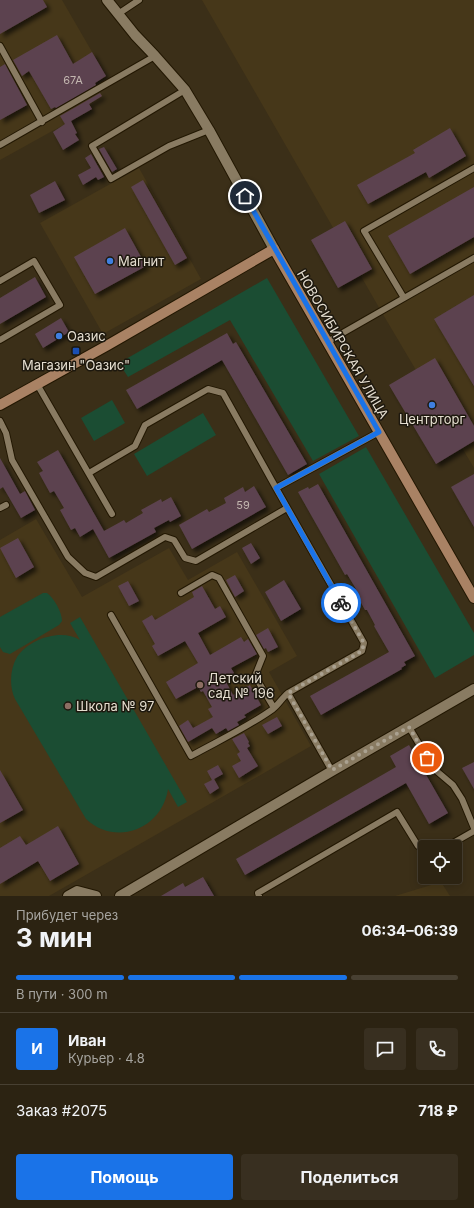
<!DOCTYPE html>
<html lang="ru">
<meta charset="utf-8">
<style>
body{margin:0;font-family:Inter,sans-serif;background:#382f20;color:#f1f3f6;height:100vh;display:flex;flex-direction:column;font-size:15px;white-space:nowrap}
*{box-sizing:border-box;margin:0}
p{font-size:13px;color:#a6a49f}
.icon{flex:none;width:22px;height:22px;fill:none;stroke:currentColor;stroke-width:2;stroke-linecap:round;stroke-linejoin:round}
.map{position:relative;height:896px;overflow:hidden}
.side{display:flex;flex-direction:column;background:#2c2312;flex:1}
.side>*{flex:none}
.controls{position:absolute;left:418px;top:840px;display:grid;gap:8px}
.controls a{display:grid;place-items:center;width:44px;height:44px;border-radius:4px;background:#2c2312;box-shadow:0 2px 10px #0003,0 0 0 1px #484032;font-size:20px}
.pin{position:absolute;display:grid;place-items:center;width:34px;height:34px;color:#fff;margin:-17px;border:2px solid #fff;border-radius:50%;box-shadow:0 1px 4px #0007}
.courier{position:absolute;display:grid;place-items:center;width:40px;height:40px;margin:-20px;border:3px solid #1a73e8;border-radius:50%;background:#fff;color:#222;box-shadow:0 1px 5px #0007}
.overview em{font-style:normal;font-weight:700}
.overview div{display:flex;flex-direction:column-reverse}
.overview{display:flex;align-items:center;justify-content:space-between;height:68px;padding:0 16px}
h1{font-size:26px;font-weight:700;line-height:30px}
.bar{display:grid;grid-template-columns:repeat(4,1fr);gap:6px 4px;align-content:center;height:48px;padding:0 16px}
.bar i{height:5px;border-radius:3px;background:#484032}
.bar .active{background:#1a73e8}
.bar p{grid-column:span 4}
.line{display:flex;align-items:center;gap:10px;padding:0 16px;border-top:1px solid #484032}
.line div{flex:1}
.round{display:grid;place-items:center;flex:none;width:42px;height:42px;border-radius:4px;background:#382f20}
.cta{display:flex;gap:8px;margin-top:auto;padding:8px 16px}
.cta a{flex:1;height:46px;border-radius:4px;background:#1a73e8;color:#fff;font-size:16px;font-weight:700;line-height:46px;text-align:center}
.cta a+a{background:#382f20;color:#f1f3f6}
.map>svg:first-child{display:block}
.built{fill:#463719}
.green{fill:#1b4d33}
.building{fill:#5c434f;filter:url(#shadow)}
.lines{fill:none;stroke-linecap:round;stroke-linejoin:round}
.lane-casing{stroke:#221702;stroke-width:8}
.street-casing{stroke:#221702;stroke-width:12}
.secondary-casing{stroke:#221702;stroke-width:12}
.lane{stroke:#897b62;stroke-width:6}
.street{stroke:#897b62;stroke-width:10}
.secondary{stroke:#a98264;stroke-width:10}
.done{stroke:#aaa190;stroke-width:4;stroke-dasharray:0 7.2}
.route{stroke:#1a73e8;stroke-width:5}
.shop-dot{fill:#3f7fe0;stroke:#1d180e;stroke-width:1.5}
.transit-dot{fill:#1a4fb4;stroke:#1d180e;stroke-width:1.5}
.education-dot{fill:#8d6e63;stroke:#1d180e;stroke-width:1.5}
.labels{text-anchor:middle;stroke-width:3;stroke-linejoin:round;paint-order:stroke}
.number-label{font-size:11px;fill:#c3b7b0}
.poi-label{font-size:13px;fill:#e5ded0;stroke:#1d180e;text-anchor:start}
.street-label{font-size:13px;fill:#e5ded0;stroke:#1d180e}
</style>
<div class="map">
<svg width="474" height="896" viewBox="0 0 474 896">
<defs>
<filter id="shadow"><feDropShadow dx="3.5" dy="3.5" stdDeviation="2" flood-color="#0009"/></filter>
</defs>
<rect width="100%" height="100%" fill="#3b2f18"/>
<path class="built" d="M0 0H62L106 76 95 83 102 96 89 104 92 109 0 160Z
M202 0H474V468L381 311Z
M139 168 201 279 103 334 40 223Z
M36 519 82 597 169 548 188 580 237 552 297 656 269 672 311 746 49 896H0V540Z
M441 882 450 896H395Z"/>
<path class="green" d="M267 278 359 436 313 461 230 320 128 377 119 363Z
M112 400 125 423 94 441 81 418Z
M203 413 216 435 147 476 134 454Z
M366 447 474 633V655L435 678 319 474Z
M43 593H47C54 598 62 612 62 621L59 625 10 654 3 652 0 647V617Z
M80 617 187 802 178 807 168 789C162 829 116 847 86 819L15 699C9 686 10 669 17 657 29 639 61 628 80 640L70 623Z"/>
<path class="building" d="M0 0H43L47 7 0 34Z
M57 35 73 64 92 52 106 76 95 83 96 85 56 108 55 107 51 109 29 71 22 76 13 60Z
M5 64 27 105 0 120V67Z
M100 93 102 96 89 104 92 109 71 121 77 133 75 134 79 140 63 150 53 132 65 124 60 116Z
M450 128 466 156 429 178 426 172 368 204 357 185 415 153 413 150Z
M104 147 117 169 112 172 99 149Z
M91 154 104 177 98 180 96 177 83 185 78 175 91 168 85 158Z
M143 180 187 258 175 265 131 187Z
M55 181 65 200 39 213 30 195Z
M474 187V237L410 274 388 236Z
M345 221 372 269 338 288 311 240Z
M125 228 146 266 95 294 74 257Z
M35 277 46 297 0 324V298Z
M474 295V386L434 319Z
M61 318 69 332 43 348 35 334Z
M227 333 233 344 236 342 307 464 288 475 222 360 137 409 126 390Z
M435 358 474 426V441L436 464 389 385Z
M58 450 104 531 124 520 126 523 143 513 141 510 161 499 162 502 171 497 181 516 170 522 169 520 154 528 156 532 109 558 93 529 80 537 75 528 71 530 60 510 64 508 54 491 50 493 39 473 43 471 37 462Z
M0 458 20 494 25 491 35 510 21 518 3 487 0 489Z
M474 474V527L451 487Z
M318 484 415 656 404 662 406 665 401 668 402 669 321 715 310 696 389 652 374 626 375 625 367 610H365L354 590 356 589 347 574 345 575 298 492 308 487 309 489Z
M254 486 266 507 192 549 179 525 207 509 209 512 226 503 224 498 243 487 245 492Z
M18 538 34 567 16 578 0 548Z
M251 543 260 558 251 564 242 548Z
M235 575 244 591 235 597 226 580Z
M284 580 301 609 281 621 265 592Z
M128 581 139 601 129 606 118 586Z
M202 586 215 609 220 606 226 617 198 633 210 655 241 637 244 642 248 639 257 654 231 668 234 673 224 678 233 695 250 685 261 705 244 715 246 717 237 722 239 725 228 731 226 728 216 734 212 728 188 742 179 726 188 720 193 728 213 717 208 709 212 707 203 691 201 692 198 687 176 699 166 682 198 663 185 641 158 656 152 646 155 644 142 621 152 615 155 620 194 597 192 592Z
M268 628 278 647 268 652 266 648 264 649 256 635Z
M277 717 282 726 268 734 262 725Z
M244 733 249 742 248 743 250 746 247 748 258 766 239 778 232 766 241 761 237 754 240 752 232 739Z
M409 745 448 813 429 824 406 783 245 875 236 859 396 767 390 756Z
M474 762V789L462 768Z
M218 765 223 774 214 779 219 788 210 794 204 784 212 780 207 771Z
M0 770 23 810 0 823Z
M58 826 79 864 50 881 38 861 0 884V848L20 836 26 845Z
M203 877 214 896H161L183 883 185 887Z"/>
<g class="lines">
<g class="lane-casing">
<path id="lane" d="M118 14 139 0
M0 46 42 122
M185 90 92 146 111 179 169 146 209 130
M0 145 155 56
M0 281 34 261 60 305 0 340
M404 298 364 231 474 168
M327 342 474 258
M37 384 112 514
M0 421 6 433 12 460 68 557 85 573 96 577 165 537 174 540 185 558 196 561 287 508
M89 473 135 446 145 425 208 389 223 393 276 488
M0 508 6 505
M181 593 212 575 219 578 263 656 255 676 274 708
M111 615 191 756C218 741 248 727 273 709 279 704 282 698 288 693
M409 727 433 768 453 785 462 799 474 828
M332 771 288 693 362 651 364 643 276 488 379 432
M446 847 474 831
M259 896 258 893 397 812 418 846 425 848"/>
</g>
<g class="street-casing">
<path id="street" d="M107 0 135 35 155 56 185 90 209 130 274 249
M68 896 77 891 96 896
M120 896 332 771 474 689"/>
</g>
<g class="secondary-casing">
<path id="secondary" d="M0 405 108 345 274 249 474 598"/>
</g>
<use href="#lane" class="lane"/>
<use href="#street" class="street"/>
<use href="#secondary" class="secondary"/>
</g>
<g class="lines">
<path class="done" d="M341 603 364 643 362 651 288 693 332 770 409 727 427 758"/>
<path class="route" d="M245 196 379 432 276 488 341 603"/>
</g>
<g class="shop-dot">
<circle cx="110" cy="261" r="4"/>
<circle cx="59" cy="336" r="4"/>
<circle cx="432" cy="405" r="4"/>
</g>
<rect class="transit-dot" x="72" y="347" width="8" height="8" rx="2"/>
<g class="education-dot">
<circle cx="200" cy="685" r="4"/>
<circle cx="68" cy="706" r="4"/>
</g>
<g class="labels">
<g class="number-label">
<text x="73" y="84">67А</text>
<text x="243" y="509">59</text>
</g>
<g class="poi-label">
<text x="118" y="266">Магнит</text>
<text x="67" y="341">Оазис</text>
<text x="76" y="370" text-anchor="middle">Магазин "Оазис"</text>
<text x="432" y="424" text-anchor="middle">Центрторг</text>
<text x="208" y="683">Детский<tspan x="208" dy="15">сад № 196</tspan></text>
<text x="76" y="711">Школа № 97</text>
</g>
<g class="street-label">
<text transform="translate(343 344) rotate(60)" y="5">НОВОСИБИРСКАЯ УЛИЦА</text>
</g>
</g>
</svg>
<div class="controls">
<a><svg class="icon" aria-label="locate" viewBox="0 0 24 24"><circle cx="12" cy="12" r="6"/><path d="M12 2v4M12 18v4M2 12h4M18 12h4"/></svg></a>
</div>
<div class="pin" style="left:427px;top:758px;background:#ea580c"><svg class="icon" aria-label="bag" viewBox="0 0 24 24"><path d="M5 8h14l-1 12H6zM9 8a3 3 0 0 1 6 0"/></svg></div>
<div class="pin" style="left:245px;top:196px;background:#1f2937"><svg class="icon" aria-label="home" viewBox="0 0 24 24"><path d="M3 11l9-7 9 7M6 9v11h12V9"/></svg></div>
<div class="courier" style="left:341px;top:603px"><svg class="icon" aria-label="bike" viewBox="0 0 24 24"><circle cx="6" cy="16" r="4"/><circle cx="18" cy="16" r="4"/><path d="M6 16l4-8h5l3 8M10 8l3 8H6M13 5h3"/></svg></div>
</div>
<section class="side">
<div class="overview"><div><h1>3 мин</h1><p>Прибудет через</p></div><em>06:34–06:39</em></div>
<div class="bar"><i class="active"></i><i class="active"></i><i class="active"></i><i></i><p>В пути · 300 m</p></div>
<div class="line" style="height:72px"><b class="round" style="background:#1a73e8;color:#fff">И</b><div><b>Иван</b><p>Курьер · 4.8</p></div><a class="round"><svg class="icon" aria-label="chat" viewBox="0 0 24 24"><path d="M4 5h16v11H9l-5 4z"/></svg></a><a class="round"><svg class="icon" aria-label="phone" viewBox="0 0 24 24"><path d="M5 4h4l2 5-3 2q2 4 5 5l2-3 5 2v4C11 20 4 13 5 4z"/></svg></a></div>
<div class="line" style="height:52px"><div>Заказ #2075</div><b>718 ₽</b></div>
<div class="cta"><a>Помощь</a><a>Поделиться</a></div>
</section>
